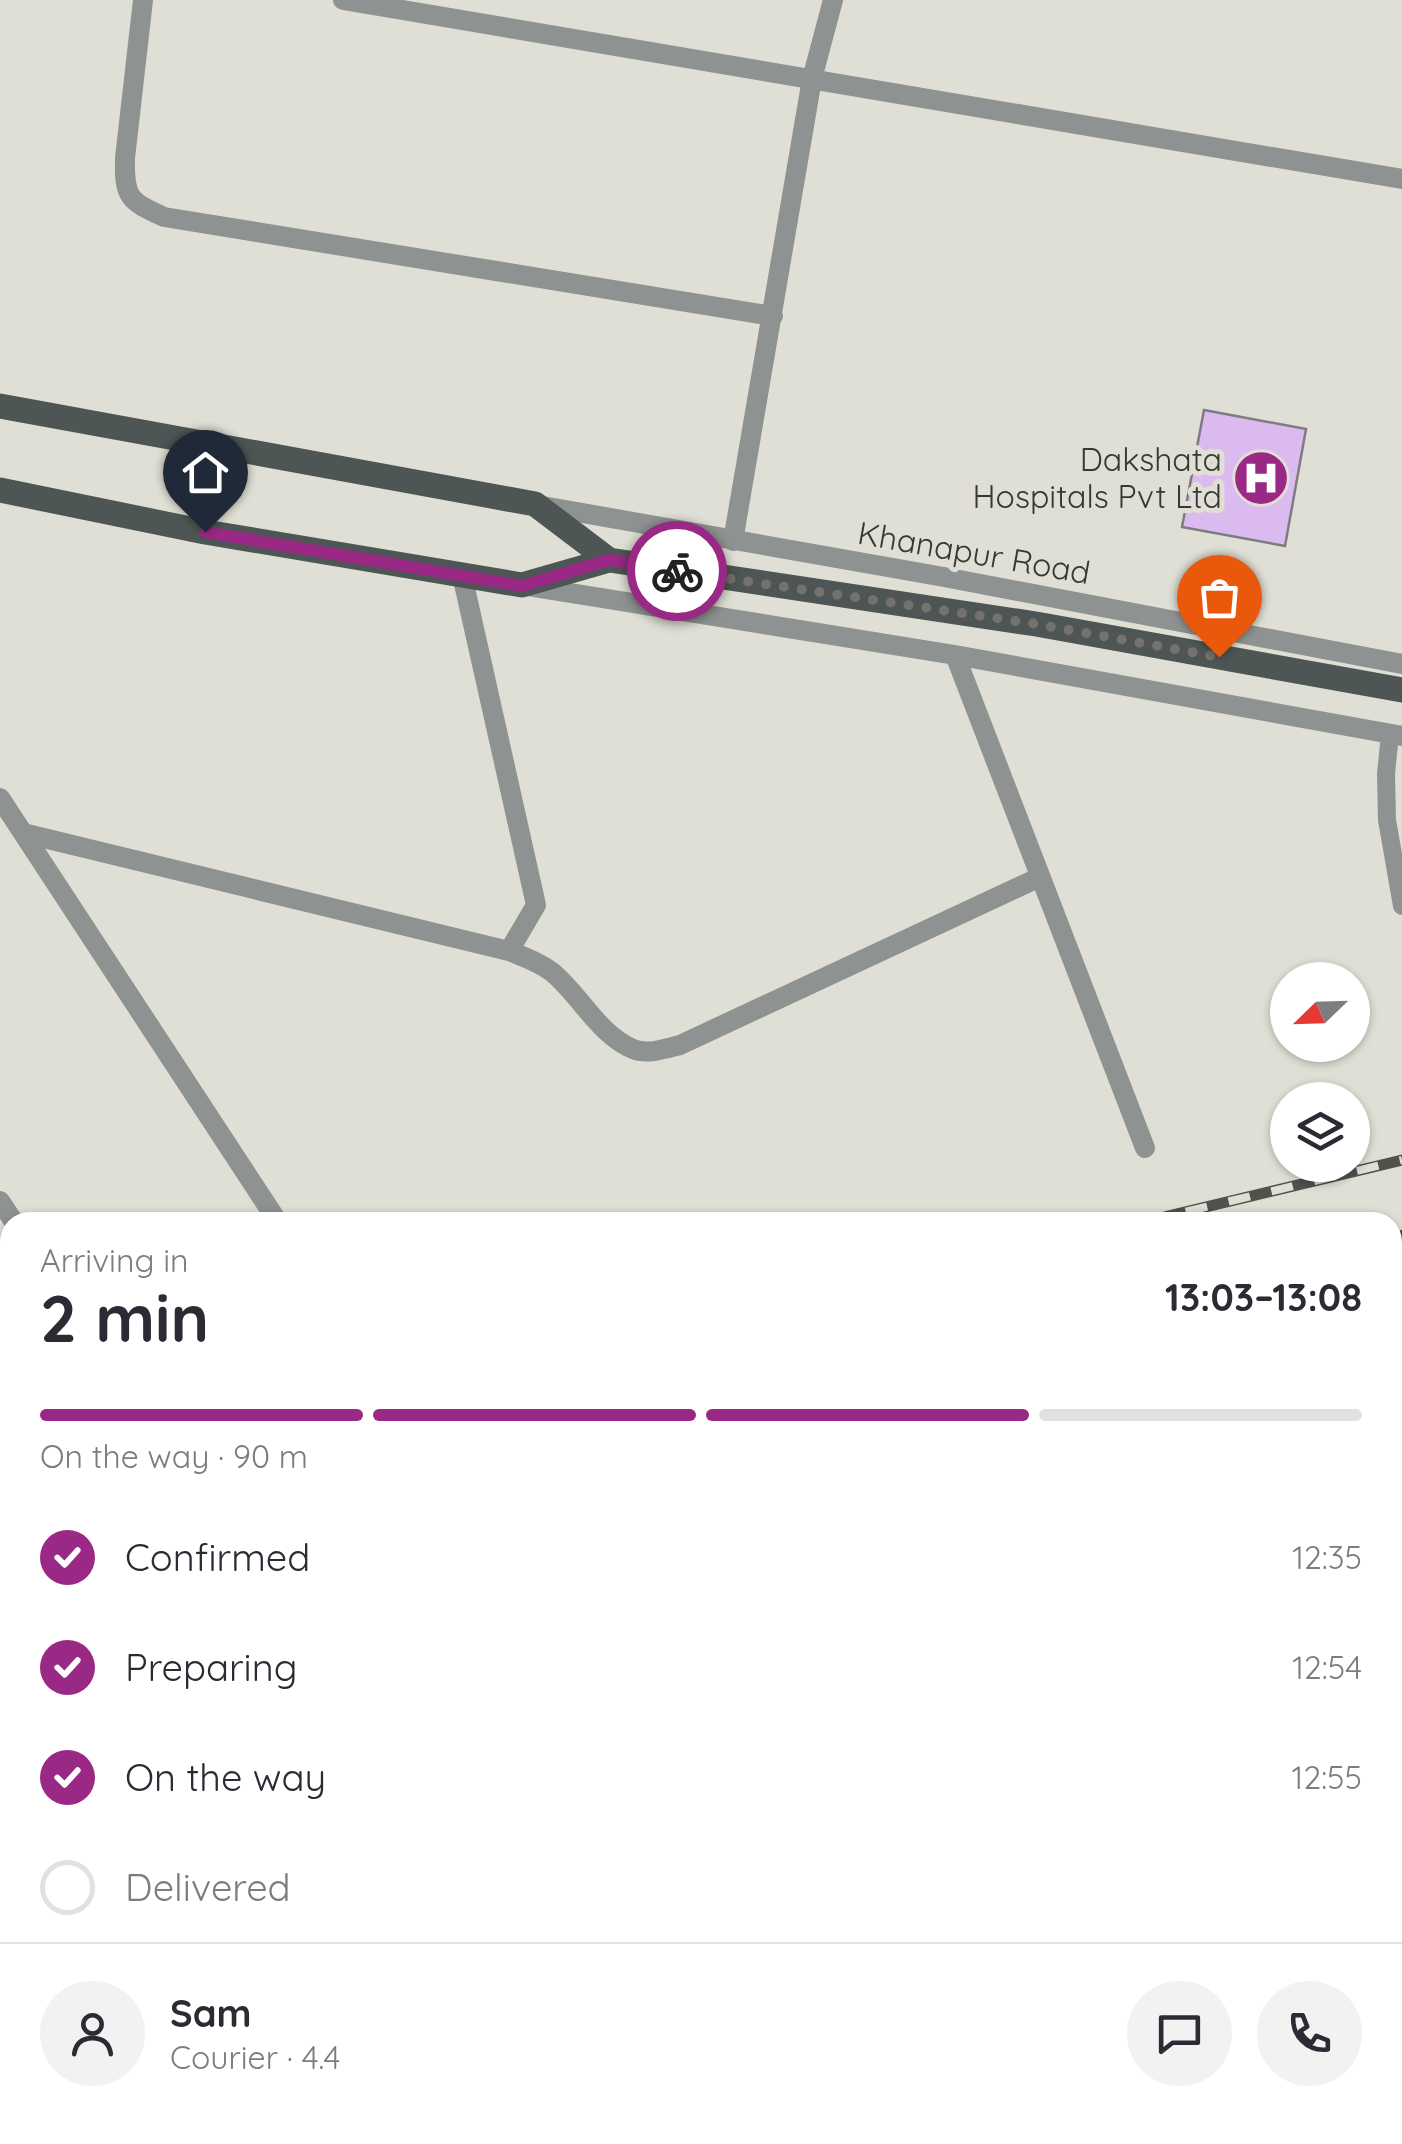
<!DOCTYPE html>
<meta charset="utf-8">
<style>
body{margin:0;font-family:Quicksand,sans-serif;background:#f2f2f3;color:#2b2b33;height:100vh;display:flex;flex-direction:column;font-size:38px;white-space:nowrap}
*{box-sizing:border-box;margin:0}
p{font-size:32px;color:#7c7c81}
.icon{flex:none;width:55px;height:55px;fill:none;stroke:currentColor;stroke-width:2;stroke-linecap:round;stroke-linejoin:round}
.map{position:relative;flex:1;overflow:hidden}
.details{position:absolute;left:0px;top:1212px;width:1402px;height:932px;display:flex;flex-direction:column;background:#fff;border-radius:30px 30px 0 0;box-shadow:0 2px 8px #0004}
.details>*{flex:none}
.needle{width:65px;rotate:247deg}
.controls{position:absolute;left:1270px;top:962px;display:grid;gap:20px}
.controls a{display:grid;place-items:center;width:100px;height:100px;border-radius:50%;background:#fff;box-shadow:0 2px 8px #0004;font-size:50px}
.pin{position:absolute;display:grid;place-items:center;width:85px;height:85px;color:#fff;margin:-102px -42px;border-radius:50% 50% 50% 0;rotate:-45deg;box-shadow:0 0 10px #0007}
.pin .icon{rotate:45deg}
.courier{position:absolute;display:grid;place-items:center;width:100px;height:100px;margin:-50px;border:8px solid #9a2885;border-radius:50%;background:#fff;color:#222;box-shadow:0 2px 12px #0007}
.overview em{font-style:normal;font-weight:700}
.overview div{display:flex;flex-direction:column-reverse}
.overview{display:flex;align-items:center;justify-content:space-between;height:170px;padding:0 40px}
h1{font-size:65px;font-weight:700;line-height:75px}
.bar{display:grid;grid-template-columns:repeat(4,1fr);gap:15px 10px;align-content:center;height:120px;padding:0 40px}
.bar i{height:12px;border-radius:8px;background:#e1e1e2}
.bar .on{background:#9a2885}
.bar p{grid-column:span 4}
.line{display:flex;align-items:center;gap:25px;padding:0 40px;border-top:2px solid #e1e1e2}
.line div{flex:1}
.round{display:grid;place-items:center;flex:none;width:105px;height:105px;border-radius:52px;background:#f2f2f3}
ol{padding:0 40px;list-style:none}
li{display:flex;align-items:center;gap:30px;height:110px}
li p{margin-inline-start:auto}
li .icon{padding:10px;border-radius:50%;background:#9a2885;color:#fff;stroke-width:4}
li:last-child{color:#7c7c81}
li i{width:55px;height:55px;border:5px solid #e1e1e2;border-radius:50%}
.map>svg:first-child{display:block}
.building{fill:#dbbaf0;stroke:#7f7b83;stroke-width:2.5}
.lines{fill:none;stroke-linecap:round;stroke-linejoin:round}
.service{stroke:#8e9392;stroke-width:18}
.minor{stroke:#8e9392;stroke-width:20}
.primary{stroke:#4d5654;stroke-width:25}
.trunk{stroke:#424b4a;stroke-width:28}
.rail-casing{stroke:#52514d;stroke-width:11}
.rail{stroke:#e0dfd5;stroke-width:8;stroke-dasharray:22;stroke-linecap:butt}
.done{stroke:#73726c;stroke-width:10;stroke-dasharray:0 18}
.route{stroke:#9a2885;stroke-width:12}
.labels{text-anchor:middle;stroke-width:10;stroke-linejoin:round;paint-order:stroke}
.poi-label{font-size:32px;fill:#383734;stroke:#e0dfd5;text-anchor:end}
.street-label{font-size:32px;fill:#383734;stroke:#e0dfd5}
</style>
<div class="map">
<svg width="1402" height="2144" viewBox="0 0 1402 2144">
<rect width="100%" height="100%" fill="#e0dfd5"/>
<path class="building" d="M1204 410 1306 429 1285 546 1182 527Z"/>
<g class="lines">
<path class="service" d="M1390 734 1386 774 1387 820 1402 906"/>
<path class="minor" d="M143 0 125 158C124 198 129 201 164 217L773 316
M343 0 1402 179
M537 505 944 577 1402 664
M733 541 812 79 833 0
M462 575 536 905 509 951
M527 586 955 655 1402 736
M955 655 1145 1148
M0 798 278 1222
M23 833 509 951C524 957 539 962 552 972 580 995 599 1035 633 1049 647 1055 665 1049 680 1045L1040 877
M0 1201 14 1222
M0 1440 10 1438
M1392 1611 1402 1623
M1392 1925 1402 1935
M1392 1975 1402 1968
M948 2135 956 2144
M1239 2135 1247 2144
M1185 2144 1194 2135"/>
<path class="primary" d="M0 406 535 504 609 560 522 585 205 532 0 490
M609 560 1036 624 1402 690"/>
<path class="trunk" d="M1392 1247 1402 1244
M1392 1310 1402 1308
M0 1590 10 1587
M0 1660 10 1658"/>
<g class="rail-casing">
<path id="rail" d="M1143 1222 1402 1160
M0 1492 10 1489"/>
</g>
<use href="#rail" class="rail"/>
</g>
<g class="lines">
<path class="done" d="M677 571 1036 624 1219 657"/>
<path class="route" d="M205 532 522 586 609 560 677 571"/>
</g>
<defs>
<g id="hospital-disc" transform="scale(2.875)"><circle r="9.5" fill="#9a2885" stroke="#e0dfd5"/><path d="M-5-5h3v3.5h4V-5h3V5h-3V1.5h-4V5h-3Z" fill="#fff"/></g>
</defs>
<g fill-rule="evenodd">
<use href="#hospital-disc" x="1261" y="478"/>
</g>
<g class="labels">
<g class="poi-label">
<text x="1222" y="471">Dakshata<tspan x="1222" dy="37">Hospitals Pvt Ltd</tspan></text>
</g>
<g class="street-label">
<text transform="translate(974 553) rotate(10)" y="11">Khanapur Road</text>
</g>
</g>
</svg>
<div class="controls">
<a><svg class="needle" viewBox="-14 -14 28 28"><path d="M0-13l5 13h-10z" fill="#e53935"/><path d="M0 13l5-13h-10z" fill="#7c7c81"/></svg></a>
<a><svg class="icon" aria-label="layers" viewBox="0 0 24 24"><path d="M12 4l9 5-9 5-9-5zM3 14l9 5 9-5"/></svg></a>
</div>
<div class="pin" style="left:1219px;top:657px;background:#ea580c"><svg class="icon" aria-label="bag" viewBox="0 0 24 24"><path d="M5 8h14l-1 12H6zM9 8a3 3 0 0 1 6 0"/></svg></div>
<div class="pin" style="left:205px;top:532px;background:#1f2937"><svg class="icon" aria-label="home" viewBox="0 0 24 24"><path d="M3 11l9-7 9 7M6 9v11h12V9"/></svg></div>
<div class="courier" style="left:677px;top:571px"><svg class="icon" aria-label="bike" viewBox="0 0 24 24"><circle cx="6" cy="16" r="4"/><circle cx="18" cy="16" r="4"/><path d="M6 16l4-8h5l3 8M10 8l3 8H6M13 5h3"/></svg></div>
<section class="details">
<div class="overview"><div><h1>2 min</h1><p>Arriving in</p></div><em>13:03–13:08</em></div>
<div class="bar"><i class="on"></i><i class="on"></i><i class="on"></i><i></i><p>On the way · 90 m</p></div>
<ol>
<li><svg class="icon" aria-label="check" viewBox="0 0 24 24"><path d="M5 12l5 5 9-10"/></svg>Confirmed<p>12:35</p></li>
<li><svg class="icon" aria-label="check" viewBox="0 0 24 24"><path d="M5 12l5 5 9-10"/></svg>Preparing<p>12:54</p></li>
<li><svg class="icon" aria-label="check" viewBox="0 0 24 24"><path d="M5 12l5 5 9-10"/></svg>On the way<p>12:55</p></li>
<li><i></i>Delivered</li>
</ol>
<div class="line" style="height:180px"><a class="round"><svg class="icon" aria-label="person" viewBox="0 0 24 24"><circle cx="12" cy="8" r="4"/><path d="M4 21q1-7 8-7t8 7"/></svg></a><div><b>Sam</b><p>Courier · 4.4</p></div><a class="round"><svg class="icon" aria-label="chat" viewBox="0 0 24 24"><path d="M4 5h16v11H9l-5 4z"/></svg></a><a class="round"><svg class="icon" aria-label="phone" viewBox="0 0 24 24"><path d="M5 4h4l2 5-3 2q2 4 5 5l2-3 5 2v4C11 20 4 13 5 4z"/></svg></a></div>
</section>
</div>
